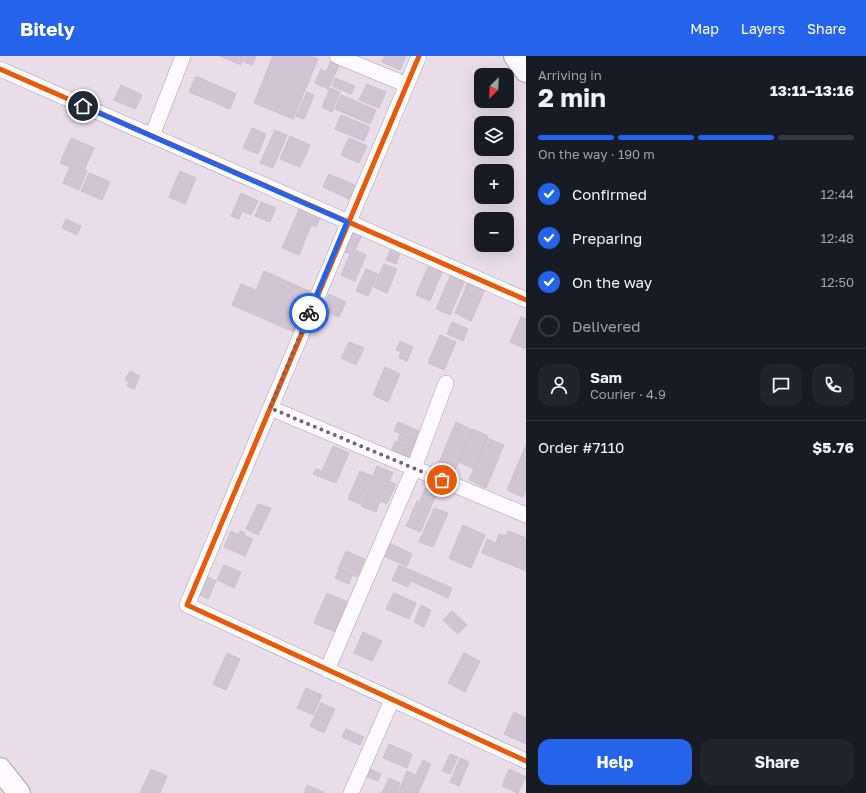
<!DOCTYPE html>
<meta charset="utf-8">
<style>
body{margin:0;font-family:"Golos Text",sans-serif;background:#20242c;color:#f1f3f6;height:100vh;display:flex;flex-direction:column;font-size:15px;white-space:nowrap}
*{box-sizing:border-box;margin:0}
p{font-size:13px;color:#9ea1a6}
.icon{flex:none;width:22px;height:22px;fill:none;stroke:currentColor;stroke-width:2;stroke-linecap:round;stroke-linejoin:round}
.map{position:relative;flex:1;overflow:hidden}
.side{display:flex;flex-direction:column;background:#171b24;width:340px}
.side>*{flex:none}
.needle{width:26px;rotate:204deg}
.controls{position:absolute;left:474px;top:12px;display:grid;gap:8px}
.controls a{display:grid;place-items:center;width:40px;height:40px;border-radius:8px;background:#171b24;box-shadow:0 4px 16px #0002;font-size:20px}
.pin{position:absolute;display:grid;place-items:center;width:34px;height:34px;color:#fff;margin:-17px;border:2px solid #fff;border-radius:50%;box-shadow:0 1px 4px #0007}
.courier{position:absolute;display:grid;place-items:center;width:40px;height:40px;margin:-20px;border:3px solid #2563eb;border-radius:50%;background:#fff;color:#222;box-shadow:0 1px 5px #0007}
.head em{font-style:normal;font-weight:700}
.head div{display:flex;flex-direction:column-reverse}
.head{display:flex;align-items:center;justify-content:space-between;height:68px;padding:0 12px}
h1{font-size:26px;font-weight:700;line-height:30px}
.bar{display:grid;grid-template-columns:repeat(4,1fr);gap:6px 4px;align-content:center;height:48px;padding:0 12px}
.bar i{height:5px;border-radius:3px;background:#363941}
.bar .current{background:#2563eb}
.bar p{grid-column:span 4}
.line{display:flex;align-items:center;gap:10px;padding:0 12px;border-top:1px solid #363941}
.line div{flex:1}
.round{display:grid;place-items:center;flex:none;width:42px;height:42px;border-radius:12px;background:#20242c}
ol{padding:0 12px;list-style:none}
li{display:flex;align-items:center;gap:12px;height:44px}
li p{margin-inline-start:auto}
li .icon{padding:4px;border-radius:50%;background:#2563eb;color:#fff;stroke-width:4}
li:last-child{color:#9ea1a6}
li i{width:22px;height:22px;border:2px solid #363941;border-radius:50%}
.button{display:flex;gap:8px;margin-top:auto;padding:8px 12px}
.button a{flex:1;height:46px;border-radius:12px;background:#2563eb;color:#fff;font-size:16px;font-weight:700;line-height:46px;text-align:center}
.button a+a{background:#20242c;color:#f1f3f6}
header{display:flex;align-items:center;gap:24px;box-sizing:border-box;height:56px;padding:0 20px;background:#2563eb;color:#fff}
header strong{font-size:19px}
nav{display:flex;gap:22px;margin-inline-start:auto;font-size:14px}
main{display:flex;flex:1;min-height:0}
.map>svg:first-child{display:block}
.building{fill:#d2c5d3;stroke:#cbc2cc}
.lines{fill:none;stroke-linecap:round;stroke-linejoin:round}
.street-casing{stroke:#aba3ac;stroke-width:16}
.secondary-casing{stroke:#aba3ac;stroke-width:24}
.street{stroke:#fcfafc;stroke-width:15}
.secondary{stroke:#fcfafc;stroke-width:22}
.cycleway-casing{stroke:#fff;stroke-width:8}
.cycleway{stroke:#e8590c;stroke-width:5}
.done{stroke:#6e656f;stroke-width:4;stroke-dasharray:0 7.2}
.route{stroke:#2563eb;stroke-width:5}
</style>
<header>
<strong>Bitely</strong>
<nav><a>Map</a><a>Layers</a><a>Share</a></nav>
</header>
<main>
<div class="map">
<svg width="526" height="737" viewBox="0 0 526 737">
<rect width="100%" height="100%" fill="#e8dde9"/>
<path class="building" d="M220 0H245L241 9Z
M247 0H256L252 9 244 6Z
M273 0H311L318 3 293 63 254 47Z
M385 0H406L400 14 382 6Z
M331 5 339 9 328 33 315 27 321 13 326 16Z
M196 20 236 38 230 53 189 36Z
M335 22 355 30 351 38 332 30Z
M367 28 386 36 379 52 359 44Z
M121 29 142 39 135 53 114 44Z
M330 32 340 36 332 56 322 51Z
M307 36 314 39 304 63 296 60Z
M341 39 376 54 370 68 335 53Z
M341 59 370 71 364 85 335 73Z
M252 72 266 78 258 98 243 92Z
M275 74 287 79 273 112 260 107Z
M290 80 310 89 300 111 280 103Z
M71 82 94 92 84 114 87 115 79 134 63 127 70 111 60 107Z
M349 82 367 90 359 107 341 99Z
M180 115 196 122 185 148 169 141Z
M89 117 110 126 102 144 81 135Z
M329 118 355 129 349 143 323 131Z
M241 137 258 145 251 159 243 155 239 163 231 160Z
M261 146 276 152 270 166 255 160Z
M300 151 321 160 316 171 311 169 299 199 282 192Z
M66 163 81 170 77 179 62 172Z
M353 176 362 179 355 194 366 199 355 225 341 219 350 198 345 196Z
M392 190 401 195 396 208 386 204Z
M384 208 397 213 387 237 374 231Z
M429 209 443 214 430 245 416 239Z
M366 213 378 218 368 240 356 235Z
M264 215 311 236 294 276 232 249 241 228 256 234Z
M451 218 465 224 450 259 436 253Z
M469 224 486 231 471 265 455 257Z
M329 238 346 246 339 261 322 254Z
M521 261 526 263V293L510 286Z
M452 266 468 273 463 285 447 278Z
M440 279 456 286 444 314 428 307Z
M400 285 413 291 407 305 399 302 401 296 396 294Z
M349 286 364 292 356 309 341 302Z
M385 311 400 318 388 346 373 339Z
M130 315 140 320 134 333 127 330 129 326 125 324Z
M398 366 419 375 415 384 394 375Z
M456 366 472 374 452 421 436 414Z
M473 373 488 380 474 413 459 406Z
M400 378 418 386 414 394 397 387Z
M487 382 504 389 486 432 469 424Z
M395 386 414 394 410 404 391 395Z
M526 389V435L523 441 507 434Z
M333 390 349 397 336 427 313 418 316 413 322 415Z
M377 410 393 417 389 425 396 428 387 448 380 445 376 456 361 450Z
M360 415 372 420 360 448 348 443Z
M425 432 437 437 431 450 420 445Z
M417 445 431 451 424 467 410 461Z
M258 448 271 452 258 479 246 473Z
M434 452 448 457 433 491 419 486Z
M410 462 424 468 420 476 406 470Z
M463 469 485 479 471 512 449 502Z
M231 475 239 479 240 475 245 477 244 479 253 483 245 500 224 491Z
M508 475 526 482V515L482 497 487 483 496 487 499 478 506 480Z
M389 487 412 498 407 510 383 500Z
M346 495 365 503 357 521 338 513Z
M224 509 241 516 234 532 217 524Z
M399 509 452 532 448 542 411 525 408 531 392 524Z
M339 514 352 519 349 528 335 522Z
M208 521 216 525 208 543 200 539Z
M327 537 348 546 336 576 314 567Z
M394 537 416 547 409 563 386 553Z
M421 549 431 554 424 571 414 566Z
M452 555 467 569 458 578 443 564Z
M363 576 382 585 372 605 354 597Z
M227 597 240 603 226 634 213 628Z
M464 597 480 605 465 636 448 627Z
M306 632 322 639 313 659 297 652Z
M321 647 335 653 324 677 310 670Z
M514 656 526 662V688L504 678Z
M346 673 364 681 360 689 342 681Z
M389 688 412 698 407 712 383 702Z
M450 698 458 701 450 718 442 715Z
M460 702 469 706 459 730 450 726Z
M423 704 431 708 418 737H398L407 715 416 719Z
M151 713 167 720 160 737H140Z
M370 713 381 718 378 725 367 721Z
M509 713 526 721 518 737 502 730Z
M389 722 400 727 396 737H382Z
M307 729 325 737H304Z"/>
<g class="lines">
<g class="street-casing">
<path id="street" d="M337 0 405 28
M419 0 187 549 526 705
M0 13 526 244
M152 80 183 0
M270 352 526 459
M327 614 414 412 446 327
M351 737 392 644"/>
</g>
<g class="secondary-casing">
<path id="secondary" d="M515 0 526 15
M0 713 19 737"/>
</g>
<use href="#street" class="street"/>
<use href="#secondary" class="secondary"/>
<g class="cycleway-casing">
<path id="cycleway" d="M419 0 187 549 526 705
M0 13 526 244"/>
</g>
<use href="#cycleway" class="cycleway"/>
</g>
<g class="lines">
<path class="done" d="M309 257 270 352 442 424"/>
<path class="route" d="M83 50 347 166 309 257"/>
</g>
</svg>
<div class="controls">
<a><svg class="needle" viewBox="-14 -14 28 28"><path d="M0-13l5 13h-10z" fill="#e53935"/><path d="M0 13l5-13h-10z" fill="#9ea1a6"/></svg></a>
<a><svg class="icon" aria-label="layers" viewBox="0 0 24 24"><path d="M12 4l9 5-9 5-9-5zM3 14l9 5 9-5"/></svg></a>
<a>+</a>
<a>−</a>
</div>
<div class="pin" style="left:442px;top:424px;background:#ea580c"><svg class="icon" aria-label="bag" viewBox="0 0 24 24"><path d="M5 8h14l-1 12H6zM9 8a3 3 0 0 1 6 0"/></svg></div>
<div class="pin" style="left:83px;top:50px;background:#1f2937"><svg class="icon" aria-label="home" viewBox="0 0 24 24"><path d="M3 11l9-7 9 7M6 9v11h12V9"/></svg></div>
<div class="courier" style="left:309px;top:257px"><svg class="icon" aria-label="bike" viewBox="0 0 24 24"><circle cx="6" cy="16" r="4"/><circle cx="18" cy="16" r="4"/><path d="M6 16l4-8h5l3 8M10 8l3 8H6M13 5h3"/></svg></div>
</div>
<section class="side">
<div class="head"><div><h1>2 min</h1><p>Arriving in</p></div><em>13:11–13:16</em></div>
<div class="bar"><i class="current"></i><i class="current"></i><i class="current"></i><i></i><p>On the way · 190 m</p></div>
<ol>
<li><svg class="icon" aria-label="check" viewBox="0 0 24 24"><path d="M5 12l5 5 9-10"/></svg>Confirmed<p>12:44</p></li>
<li><svg class="icon" aria-label="check" viewBox="0 0 24 24"><path d="M5 12l5 5 9-10"/></svg>Preparing<p>12:48</p></li>
<li><svg class="icon" aria-label="check" viewBox="0 0 24 24"><path d="M5 12l5 5 9-10"/></svg>On the way<p>12:50</p></li>
<li><i></i>Delivered</li>
</ol>
<div class="line" style="height:72px"><a class="round"><svg class="icon" aria-label="person" viewBox="0 0 24 24"><circle cx="12" cy="8" r="4"/><path d="M4 21q1-7 8-7t8 7"/></svg></a><div><b>Sam</b><p>Courier · 4.9</p></div><a class="round"><svg class="icon" aria-label="chat" viewBox="0 0 24 24"><path d="M4 5h16v11H9l-5 4z"/></svg></a><a class="round"><svg class="icon" aria-label="phone" viewBox="0 0 24 24"><path d="M5 4h4l2 5-3 2q2 4 5 5l2-3 5 2v4C11 20 4 13 5 4z"/></svg></a></div>
<div class="line" style="height:52px"><div>Order #7110</div><b>$5.76</b></div>
<div class="button"><a>Help</a><a>Share</a></div>
</section>
</main>
